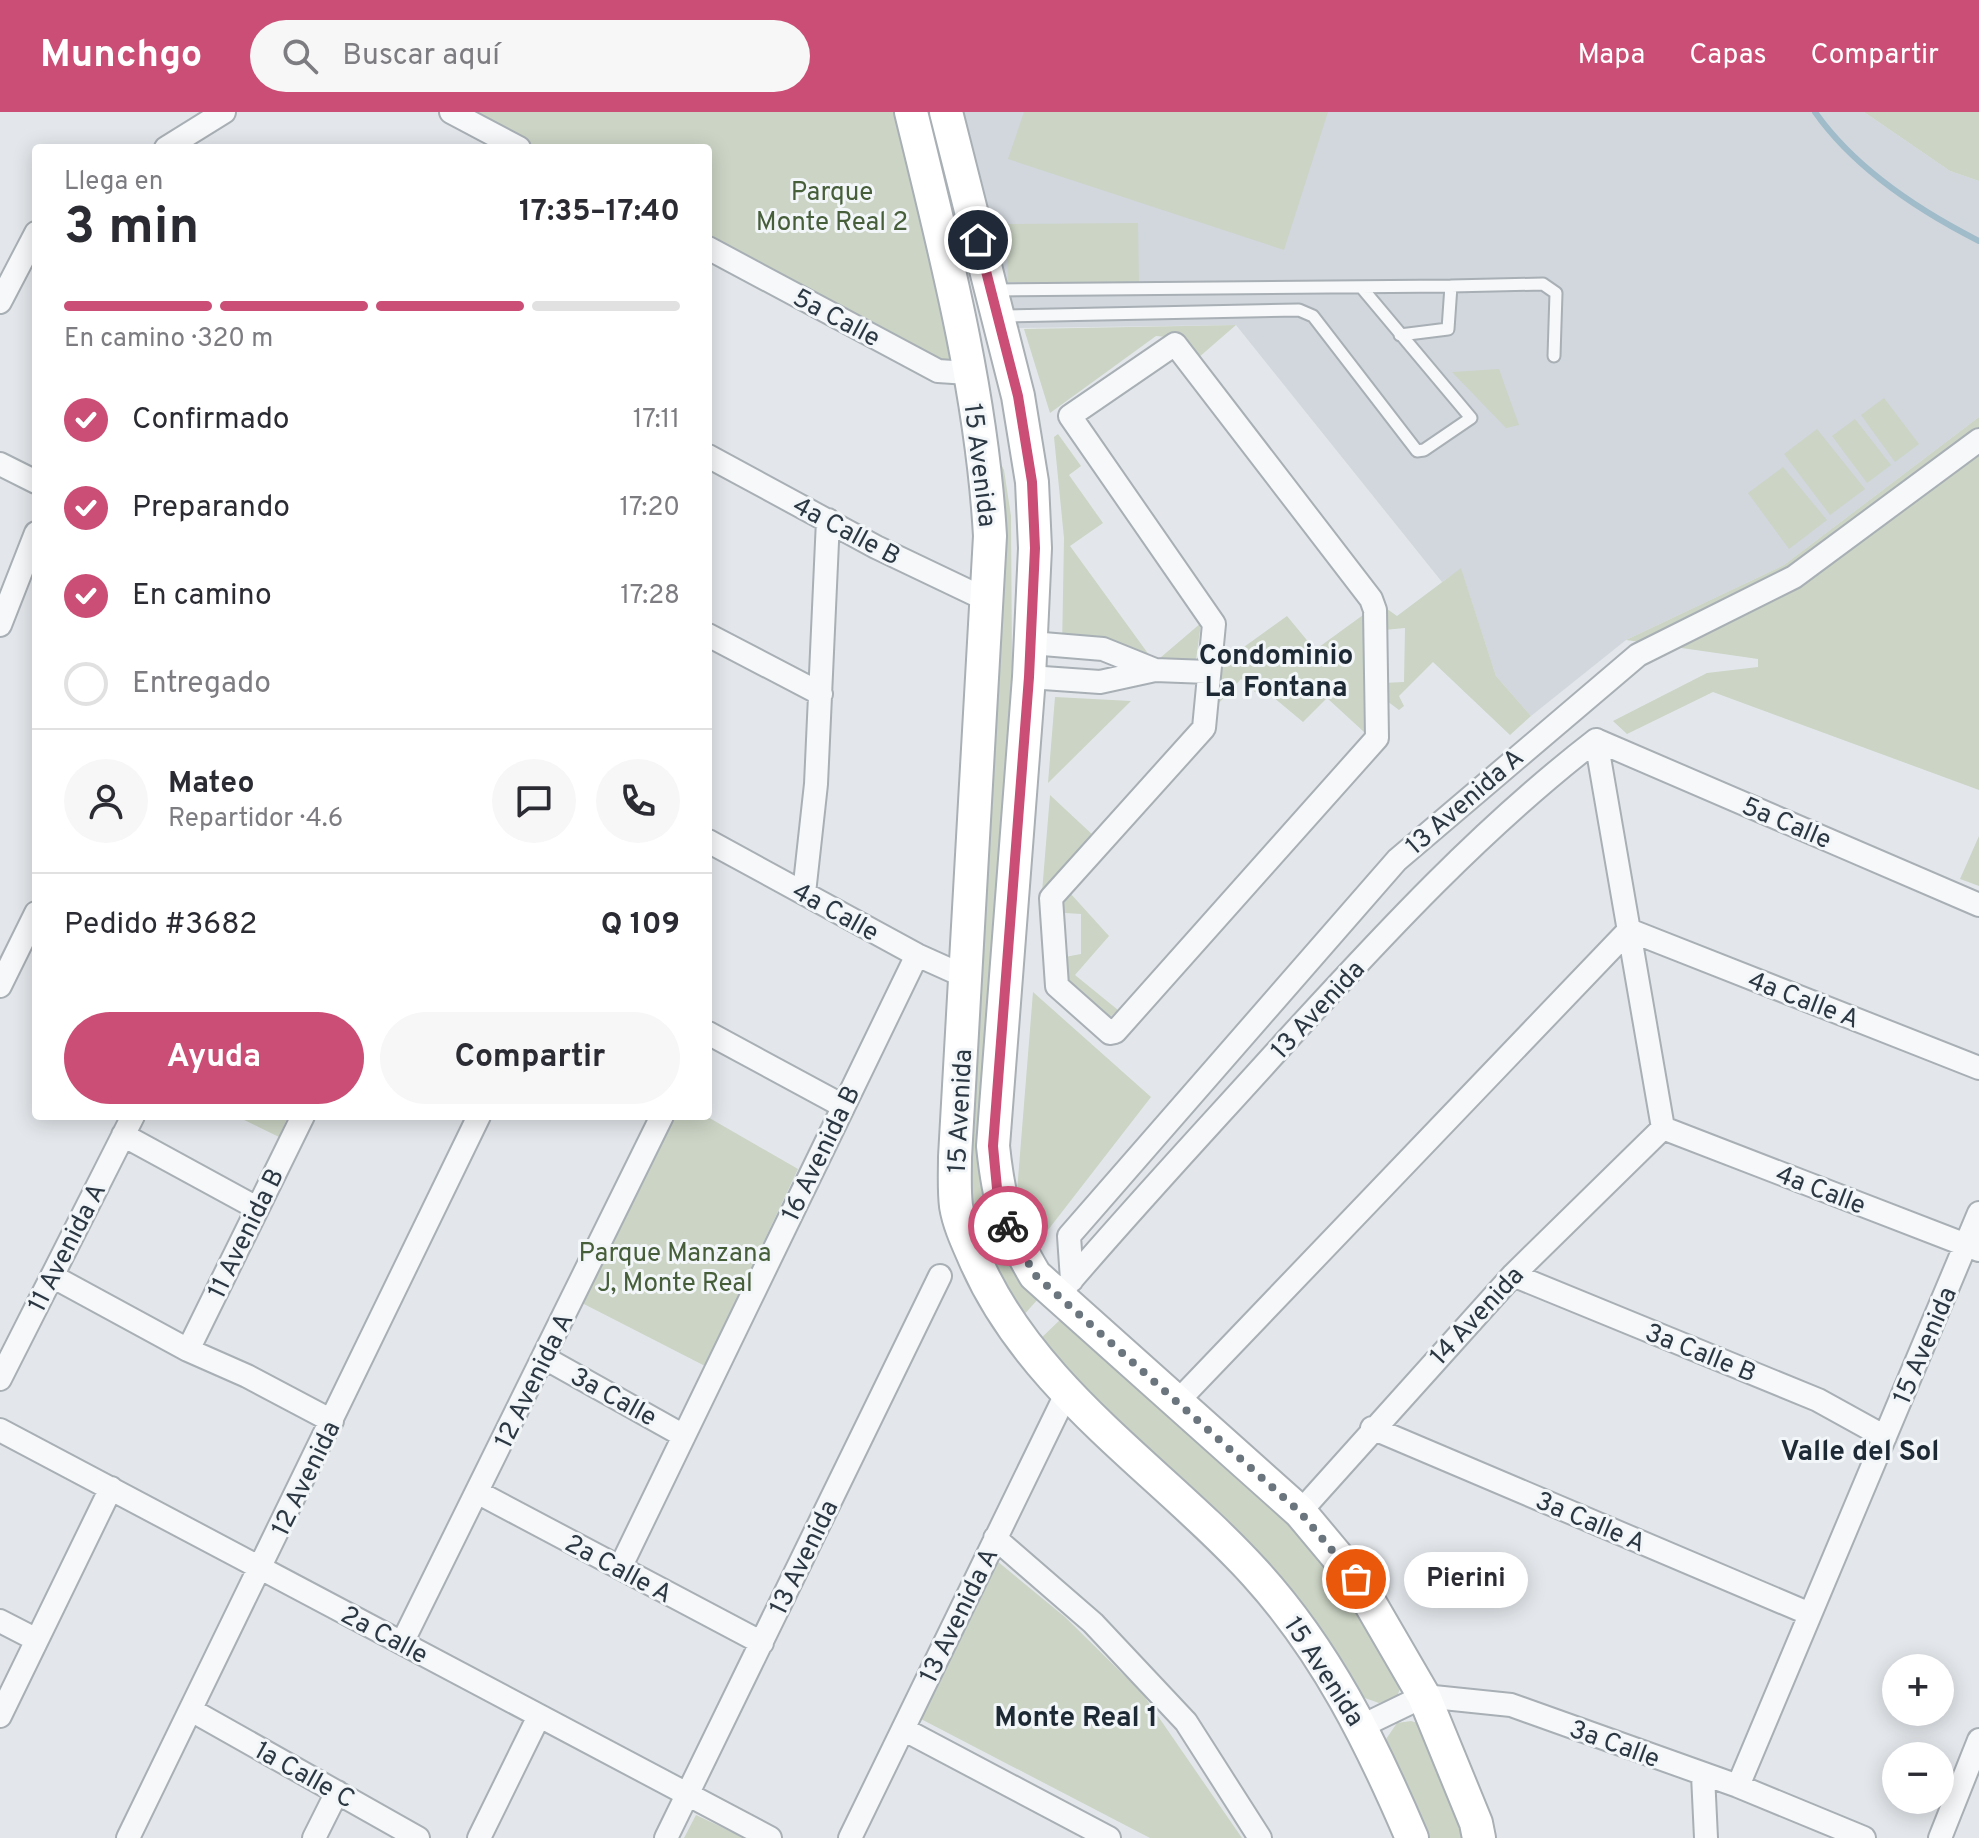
<!DOCTYPE html>
<html lang="es">
<meta charset="utf-8">
<style>
body{margin:0;font-family:Overpass,sans-serif;background:#f7f7f7;color:#2b2b33;height:100vh;display:flex;flex-direction:column;font-size:30px;white-space:nowrap}
*{box-sizing:border-box;margin:0}
p{font-size:26px;color:#7c7c81}
.icon{flex:none;width:44px;height:44px;fill:none;stroke:currentColor;stroke-width:2;stroke-linecap:round;stroke-linejoin:round}
.map{position:relative;flex:1;overflow:hidden}
.side{position:absolute;left:32px;top:32px;width:680px;height:976px;display:flex;flex-direction:column;background:#fff;border-radius:8px;box-shadow:0 4px 20px #0003}
.side>*{flex:none}
.tools{position:absolute;left:1882px;top:1542px;display:grid;gap:16px}
.tools a{display:grid;place-items:center;width:72px;height:72px;border-radius:50%;background:#fff;box-shadow:0 4px 20px #0003;font-size:40px}
.pin{position:absolute;display:grid;place-items:center;width:68px;height:68px;color:#fff;margin:-34px;border:4px solid #fff;border-radius:50%;box-shadow:0 2px 8px #0007}
.courier{position:absolute;display:grid;place-items:center;width:80px;height:80px;margin:-40px;border:6px solid #ca4e75;border-radius:50%;background:#fff;color:#222;box-shadow:0 2px 10px #0007}
.bubble{position:absolute;height:56px;border-radius:28px;background:#fff;box-shadow:0 4px 20px #0003;font-size:26px;font-weight:700;line-height:56px;text-align:center}
.headline em{font-style:normal;font-weight:700}
.headline div{display:flex;flex-direction:column-reverse}
.headline{display:flex;align-items:center;justify-content:space-between;height:136px;padding:0 32px}
h1{font-size:52px;font-weight:700;line-height:60px}
.bar{display:grid;grid-template-columns:repeat(4,1fr);gap:12px 8px;align-content:center;height:96px;padding:0 32px}
.bar i{height:10px;border-radius:6px;background:#e1e1e2}
.bar .current{background:#ca4e75}
.bar p{grid-column:span 4}
.line{display:flex;align-items:center;gap:20px;padding:0 32px;border-top:2px solid #e1e1e2}
.line div{flex:1}
.round{display:grid;place-items:center;flex:none;width:84px;height:84px;border-radius:42px;background:#f7f7f7}
ol{padding:0 32px;list-style:none}
li{display:flex;align-items:center;gap:24px;height:88px}
li p{margin-inline-start:auto}
li .icon{padding:8px;border-radius:50%;background:#ca4e75;color:#fff;stroke-width:4}
li:last-child{color:#7c7c81}
li i{width:44px;height:44px;border:4px solid #e1e1e2;border-radius:50%}
.cta{display:flex;gap:16px;margin-top:auto;padding:16px 32px}
.cta a{flex:1;height:92px;border-radius:48px;background:#ca4e75;color:#fff;font-size:32px;font-weight:700;line-height:92px;text-align:center}
.cta a+a{background:#f7f7f7;color:#2b2b33}
header{display:flex;align-items:center;gap:48px;box-sizing:border-box;height:112px;padding:0 40px;background:#ca4e75;color:#fff}
header strong{font-size:38px}
nav{display:flex;gap:44px;margin-inline-start:auto;font-size:28px}
.search{width:560px;height:72px;background:#f7f7f7;display:flex;align-items:center;gap:20px;box-sizing:border-box;padding:0 28px;border-radius:44px;color:#7c7c81;font-size:30px}
.map>svg:first-child{display:block}
.built{fill:#d1d7dd}
.green{fill:#cbd4c5}
.lines{fill:none;stroke-linecap:round;stroke-linejoin:round}
.stream{stroke:#a0bbc9;stroke-width:6}
.lane-casing{stroke:#a8afb5;stroke-width:15}
.street-casing{stroke:#a8afb5;stroke-width:26}
.secondary-casing{stroke:#a8afb5;stroke-width:36}
.lane{stroke:#f6f8f9;stroke-width:11}
.street{stroke:#f6f8f9;stroke-width:22}
.secondary{stroke:#fff;stroke-width:32}
.done{stroke:#6b757e;stroke-width:8;stroke-dasharray:0 14.4}
.route{stroke:#ca4e75;stroke-width:10}
.labels{text-anchor:middle;stroke-width:6;stroke-linejoin:round;paint-order:stroke}
.park-label{font-size:26px;fill:#465e39;stroke:#f3f6f8}
.street-label{font-size:26px;fill:#2b3843;stroke:#f3f6f8}
.neighbourhood-label{font-size:28px;font-weight:bold;fill:#1d2934;stroke:#f3f6f8}
</style>
<header>
<strong>Munchgo</strong>
<div class="search"><svg class="icon" aria-label="search" viewBox="0 0 24 24"><circle cx="10" cy="10" r="6"/><path d="M15 15l6 6"/></svg>Buscar aquí</div>
<nav><a>Mapa</a><a>Capas</a><a>Compartir</a></nav>
</header>
<div class="map">
<svg width="1979" height="1726" viewBox="0 0 1979 1726">
<rect width="100%" height="100%" fill="#e3e7eb"/>
<path class="built" d="M956 0H1864L1950 59 1979 69V305L1784 453 1626 528 1531 604 1496 564 1461 457 1442 470 1236 213 1012 216Z"/>
<path class="green" d="M455 0H904L956 264 708 133V36H524Z
M1024 0H1328L1284 138 1008 47Z
M1864 0H1979V69L1950 59Z
M1138 111 1139 171 1008 170 1006 112Z
M1236 213 1198 246 1179 226 1156 224 1050 301 1024 217Z
M1499 257 1519 313 1506 316 1452 260Z
M1884 286 1919 332 1895 350 1861 303Z
M1979 305V678L1713 580 1627 622 1613 609 1707 561 1758 555V547L1626 528 1784 453Z
M1855 307 1891 353 1867 371 1832 324Z
M983 317 1004 358 1011 404 1012 554 981 1027C985 1094 993 1135 1038 1187L1022 1205 969 1099Z
M1817 317 1865 377 1830 403 1784 342Z
M1058 322 1081 354 1069 363 1103 411 1070 434 1152 547 1062 538 1064 426 1054 325Z
M1783 355 1827 408 1789 437 1748 381Z
M1461 456 1496 564 1531 604 1510 623 1433 550 1399 584 1404 594 1399 598 1383 586V571L1404 570 1405 516 1384 518 1383 494 1397 504Z
M1363 503 1364 620 1327 586 1303 610 1261 575 1255 580 1241 567 1218 592 1219 553 1287 504 1315 538Z
M1201 511 1196 548 1191 555 1153 552Z
M1055 585 1131 589 1048 671Z
M1050 683 1095 725 1042 780Z
M1979 724V774L1960 767Z
M1070 781 1109 824 1075 863 1118 898 1108 907 1063 866 1065 845 1081 842V802L1065 801 1062 788Z
M1033 880 1151 985 1041 1127 1030 1121 1016 1092Z
M236 1004H288L279 1025Z
M672 1004H706L798 1057 705 1254 582 1191Z
M1063 1205 1168 1295 1290 1413 1343 1478 1403 1568 1397 1585 1379 1591 1359 1584 1037 1230Z
M997 1449 1065 1505 1142 1581 1242 1726H1150L921 1607Z
M1411 1609 1424 1613 1466 1726H1429L1384 1630 1397 1611Z
M696 1703 745 1726H684Z"/>
<g class="lines">
<path class="stream" d="M1815 0C1855 57 1918 98 1979 129"/>
<g class="lane-casing">
<path id="lane" d="M1451 174 1543 172 1556 181 1554 244
M996 178 1451 174 1448 217 1400 223
M1000 204 1299 198 1313 204 1417 339 1424 338 1471 306 1362 176"/>
</g>
<g class="street-casing">
<path id="street" d="M451 0 519 36
M166 36 224 0
M708 136 938 259 968 261
M0 190 36 121
M1175 232 1371 487 1375 498 1377 626 1115 920 1110 921 1057 874 1051 786 1204 616 1214 512 1070 304Z
M708 344 876 435 987 488
M0 352 36 370
M0 513 36 421
M708 523 821 582
M1031 531 1103 537 1155 558
M1029 565 1100 570 1155 558 1208 560
M1596 628 1979 793
M1596 628 1663 1016
M708 729 917 843 966 865
M804 781 816 672 828 408
M0 874 36 801
M708 921 843 994
M1663 1016 1979 1138
M123 1023 257 1096
M1513 1163 1818 1288 1885 1325
M52 1164 188 1238 247 1264 332 1309
M1072 1168 1069 1124 1397 748 1638 543 1794 465 1979 328
M1068 1172C1139 1089 1214 1009 1287 928 1384 822 1482 716 1596 628
M188 1238 303 1004
M543 1245 684 1324
M0 1267 133 1004
M1178 1289 1629 818 1979 956
M1372 1316 1810 1502
M0 1318 770 1726
M477 1380 762 1531
M1300 1400 1513 1163 1663 1016
M995 1426 1093 1511 1186 1610 1260 1726
M620 1456 917 843
M0 1509 37 1528
M402 1531 662 1004
M191 1598 418 1726
M0 1604 111 1376
M1362 1614 1424 1584 1511 1593 1738 1674 1864 1726
M903 1617 1109 1726
M1703 1663 1706 1726
M1738 1674 1979 1101
M128 1726 479 1004
M314 1726 337 1680
M479 1726 539 1604
M666 1726 940 1164
M850 1726 1067 1280
M1940 1726 1979 1628"/>
</g>
<g class="secondary-casing">
<path id="secondary" d="M911 0C945 139 982 281 990 424L955 1045C955 1061 954 1078 956 1094 959 1112 967 1129 974 1145 1030 1277 1161 1358 1255 1461 1326 1539 1371 1630 1412 1726
M946 0 1018 284 1032 370 1035 436 1029 565 993 1034C999 1091 1006 1114 1035 1163L1300 1400 1356 1467 1424 1584 1476 1711 1479 1726"/>
</g>
<use href="#lane" class="lane"/>
<use href="#street" class="street"/>
<use href="#secondary" class="secondary"/>
</g>
<g class="lines">
<path class="done" d="M1008 1114 1035 1163 1300 1400 1356 1467"/>
<path class="route" d="M978 128 1018 284 1032 370 1035 436 1029 565 993 1034 998 1087 1008 1114"/>
</g>
<g class="labels">
<g class="park-label">
<text x="832" y="88">Parque<tspan x="832" dy="30">Monte Real 2</tspan></text>
<text x="675" y="1149">Parque Manzana<tspan x="675" dy="30">J, Monte Real</tspan></text>
</g>
<g class="street-label">
<text transform="translate(837 205) rotate(28)" y="9">5a Calle</text>
<text transform="translate(981 353) rotate(83)" y="9">15 Avenida</text>
<text transform="translate(847 418) rotate(28)" y="9">4a Calle B</text>
<text transform="translate(1464 689) rotate(-41)" y="9">13 Avenida A</text>
<text transform="translate(1787 710) rotate(23)" y="9">5a Calle</text>
<text transform="translate(836 799) rotate(29)" y="9">4a Calle</text>
<text transform="translate(1804 887) rotate(21)" y="9">4a Calle A</text>
<text transform="translate(1317 897) rotate(-47)" y="9">13 Avenida</text>
<text transform="translate(959 999) rotate(-87)" y="9">15 Avenida</text>
<text transform="translate(820 1041) rotate(-64)" y="9">16 Avenida B</text>
<text transform="translate(1821 1077) rotate(21)" y="9">4a Calle</text>
<text transform="translate(245 1121) rotate(-64)" y="9">11 Avenida B</text>
<text transform="translate(66 1135) rotate(-63)" y="9">11 Avenida A</text>
<text transform="translate(1476 1203) rotate(-47)" y="9">14 Avenida</text>
<text transform="translate(1924 1233) rotate(-67)" y="9">15 Avenida</text>
<text transform="translate(1701 1240) rotate(22)" y="9">3a Calle B</text>
<text transform="translate(533 1268) rotate(-64)" y="9">12 Avenida A</text>
<text transform="translate(614 1284) rotate(29)" y="9">3a Calle</text>
<text transform="translate(305 1366) rotate(-64)" y="9">12 Avenida</text>
<text transform="translate(1591 1409) rotate(23)" y="9">3a Calle A</text>
<text transform="translate(803 1445) rotate(-64)" y="9">13 Avenida</text>
<text transform="translate(619 1456) rotate(28)" y="9">2a Calle A</text>
<text transform="translate(958 1503) rotate(-64)" y="9">13 Avenida A</text>
<text transform="translate(385 1522) rotate(28)" y="9">2a Calle</text>
<text transform="translate(1325 1559) rotate(57)" y="9">15 Avenida</text>
<text transform="translate(1615 1631) rotate(20)" y="9">3a Calle</text>
<text transform="translate(305 1662) rotate(29)" y="9">1a Calle C</text>
</g>
<g class="neighbourhood-label">
<text x="1276" y="552">Condominio<tspan x="1276" dy="32">La Fontana</tspan></text>
<text x="1860" y="1348">Valle del Sol</text>
<text x="1076" y="1614">Monte Real 1</text>
</g>
</g>
</svg>
<div class="tools">
<a>+</a>
<a>−</a>
</div>
<div class="pin" style="left:1356px;top:1467px;background:#ea580c"><svg class="icon" aria-label="bag" viewBox="0 0 24 24"><path d="M5 8h14l-1 12H6zM9 8a3 3 0 0 1 6 0"/></svg></div>
<div class="pin" style="left:978px;top:128px;background:#1f2937"><svg class="icon" aria-label="home" viewBox="0 0 24 24"><path d="M3 11l9-7 9 7M6 9v11h12V9"/></svg></div>
<div class="courier" style="left:1008px;top:1114px"><svg class="icon" aria-label="bike" viewBox="0 0 24 24"><circle cx="6" cy="16" r="4"/><circle cx="18" cy="16" r="4"/><path d="M6 16l4-8h5l3 8M10 8l3 8H6M13 5h3"/></svg></div>
<div class="bubble" style="left:1404px;top:1440px;width:124px">Pierini</div>
<section class="side">
<div class="headline"><div><h1>3 min</h1><p>Llega en</p></div><em>17:35–17:40</em></div>
<div class="bar"><i class="current"></i><i class="current"></i><i class="current"></i><i></i><p>En camino · 320 m</p></div>
<ol>
<li><svg class="icon" aria-label="check" viewBox="0 0 24 24"><path d="M5 12l5 5 9-10"/></svg>Confirmado<p>17:11</p></li>
<li><svg class="icon" aria-label="check" viewBox="0 0 24 24"><path d="M5 12l5 5 9-10"/></svg>Preparando<p>17:20</p></li>
<li><svg class="icon" aria-label="check" viewBox="0 0 24 24"><path d="M5 12l5 5 9-10"/></svg>En camino<p>17:28</p></li>
<li><i></i>Entregado</li>
</ol>
<div class="line" style="height:144px"><a class="round"><svg class="icon" aria-label="person" viewBox="0 0 24 24"><circle cx="12" cy="8" r="4"/><path d="M4 21q1-7 8-7t8 7"/></svg></a><div><b>Mateo</b><p>Repartidor · 4.6</p></div><a class="round"><svg class="icon" aria-label="chat" viewBox="0 0 24 24"><path d="M4 5h16v11H9l-5 4z"/></svg></a><a class="round"><svg class="icon" aria-label="phone" viewBox="0 0 24 24"><path d="M5 4h4l2 5-3 2q2 4 5 5l2-3 5 2v4C11 20 4 13 5 4z"/></svg></a></div>
<div class="line" style="height:104px"><div>Pedido #3682</div><b>Q 109</b></div>
<div class="cta"><a>Ayuda</a><a>Compartir</a></div>
</section>
</div>
